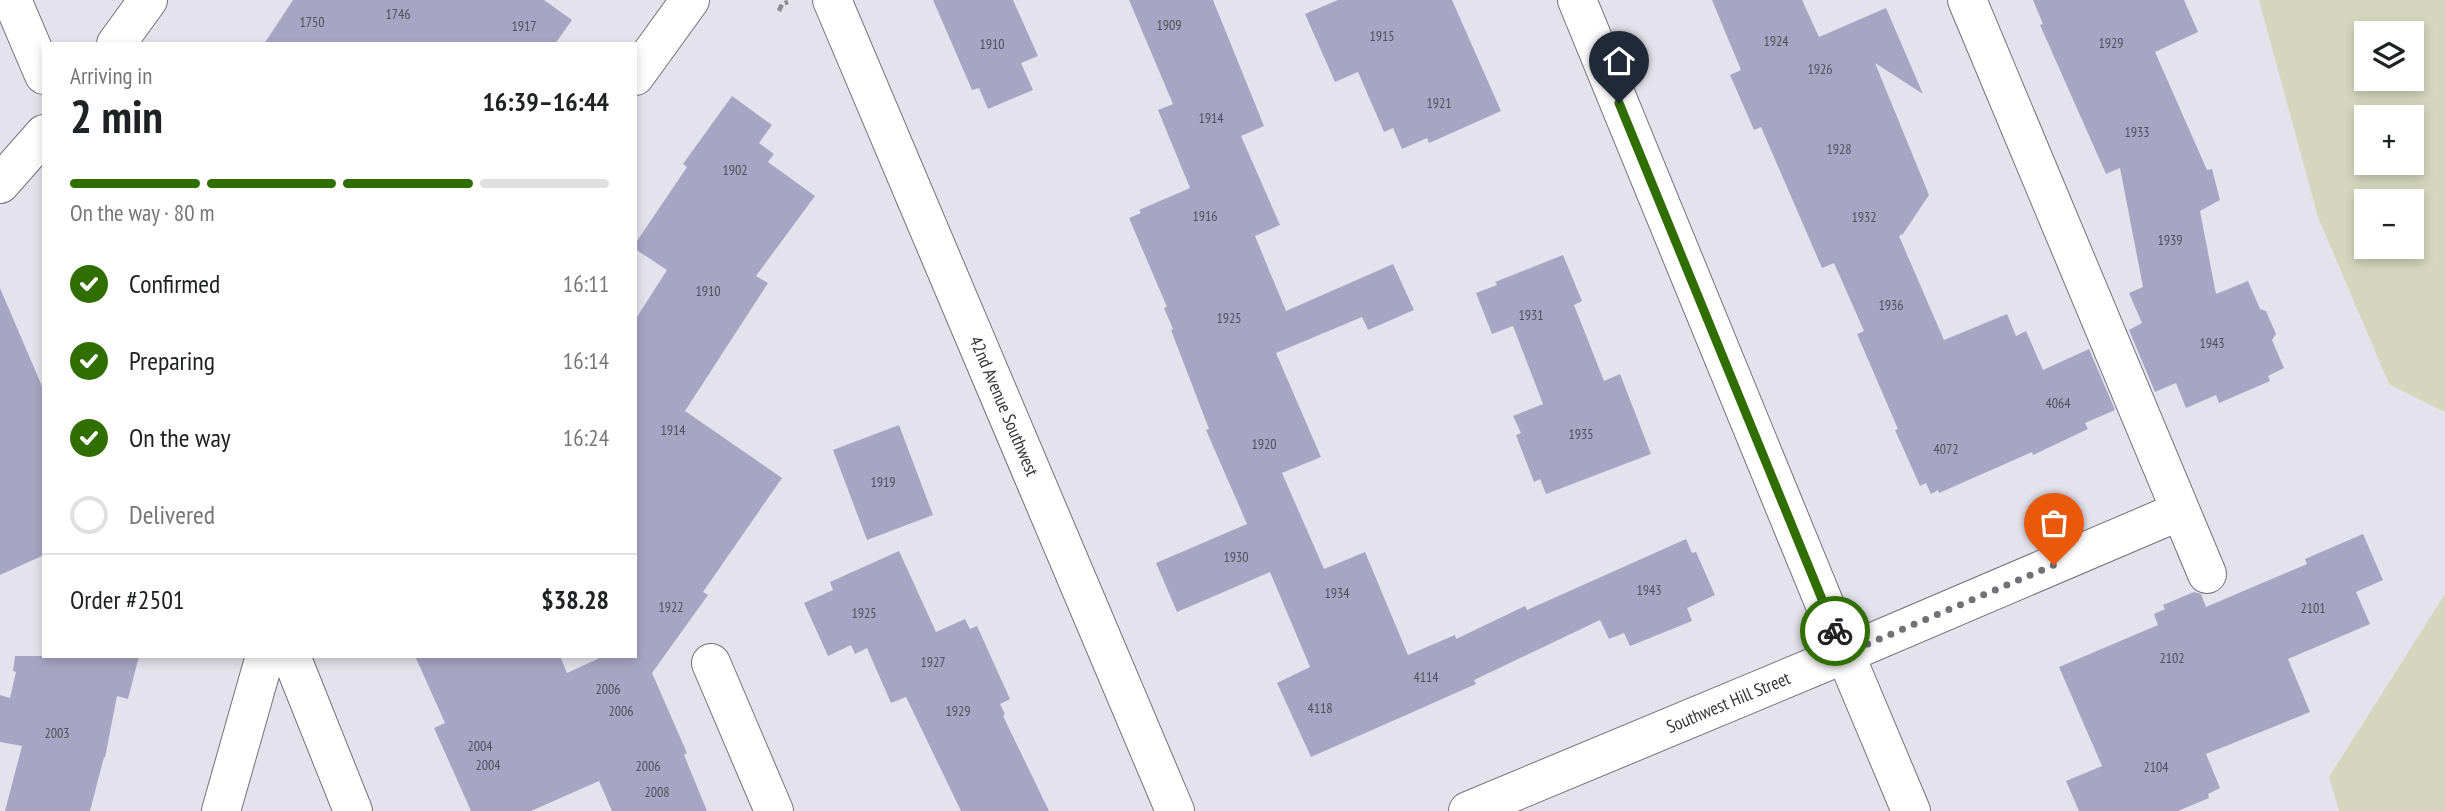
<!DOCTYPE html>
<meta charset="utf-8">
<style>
body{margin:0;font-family:"PT Sans Narrow",sans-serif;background:#f6f6f6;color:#202124;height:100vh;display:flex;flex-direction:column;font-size:26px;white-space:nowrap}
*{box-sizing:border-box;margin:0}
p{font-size:23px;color:#757577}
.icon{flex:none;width:38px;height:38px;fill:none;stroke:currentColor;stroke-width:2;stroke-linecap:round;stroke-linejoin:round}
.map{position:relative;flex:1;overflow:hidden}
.side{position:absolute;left:42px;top:42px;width:595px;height:616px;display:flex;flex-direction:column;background:#fff;border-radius:0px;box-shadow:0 4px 10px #0003}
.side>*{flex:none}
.controls{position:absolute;left:2354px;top:21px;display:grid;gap:14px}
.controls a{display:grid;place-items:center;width:70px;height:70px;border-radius:0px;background:#fff;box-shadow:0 4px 10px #0003;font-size:35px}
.pin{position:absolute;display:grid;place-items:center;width:60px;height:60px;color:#fff;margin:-72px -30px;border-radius:50% 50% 50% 0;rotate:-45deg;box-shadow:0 0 7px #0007}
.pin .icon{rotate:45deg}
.courier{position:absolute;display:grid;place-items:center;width:70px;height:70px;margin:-35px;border:5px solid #316e00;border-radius:50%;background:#fff;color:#222;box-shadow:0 2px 9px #0007}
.head em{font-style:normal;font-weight:800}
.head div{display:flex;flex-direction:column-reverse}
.head{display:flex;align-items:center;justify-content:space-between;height:119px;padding:0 28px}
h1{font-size:46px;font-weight:800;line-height:52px}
.bar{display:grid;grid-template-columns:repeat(4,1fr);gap:10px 7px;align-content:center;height:84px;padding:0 28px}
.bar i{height:9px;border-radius:5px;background:#e0e0e0}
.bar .selected{background:#316e00}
.bar p{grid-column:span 4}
.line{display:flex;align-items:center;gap:18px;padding:0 28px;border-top:2px solid #e0e0e0}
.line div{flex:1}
ol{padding:0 28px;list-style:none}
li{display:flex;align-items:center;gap:21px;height:77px}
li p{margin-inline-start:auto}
li .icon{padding:7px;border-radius:50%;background:#316e00;color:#fff;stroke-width:4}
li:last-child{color:#757577}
li i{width:38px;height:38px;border:4px solid #e0e0e0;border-radius:50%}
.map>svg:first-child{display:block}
.green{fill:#d4d7bd;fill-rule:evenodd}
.building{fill:#a8a5c4}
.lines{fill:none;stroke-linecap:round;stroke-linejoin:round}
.minor-casing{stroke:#73727b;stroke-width:40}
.major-casing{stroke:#73727b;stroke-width:40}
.path{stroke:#8c8c92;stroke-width:4.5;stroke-dasharray:7 3.5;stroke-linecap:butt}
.minor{stroke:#fff;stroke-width:38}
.major{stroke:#fff;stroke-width:38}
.done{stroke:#727177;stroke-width:7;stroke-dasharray:0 12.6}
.route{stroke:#316e00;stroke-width:9}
.labels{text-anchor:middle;stroke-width:7;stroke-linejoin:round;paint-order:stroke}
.number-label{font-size:14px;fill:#51505a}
.street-label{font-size:18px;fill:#343437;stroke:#fff}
</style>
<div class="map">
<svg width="2445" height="811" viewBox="0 0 2445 811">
<rect width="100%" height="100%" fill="#e4e3ed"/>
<path class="green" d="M2259 0H2445V412L2389 384 2318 217ZM2366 33H2412V79H2366ZM2366 117H2412V163H2366ZM2366 201H2412V247H2366Z
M2445 594V811H2339L2329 777Z"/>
<path class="building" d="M293 0H544L572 20 555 44H264Z
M933 0H1013L1038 56 1021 63 1033 90 988 109 979 88 972 90Z
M1129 0H1213L1264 126 1241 136 1280 225 1255 236 1286 311 1393 264 1414 310 1368 330 1362 317 1276 353 1321 457 1282 473 1324 569 1365 552 1408 655 1455 635 1456 639 1525 606 1527 610 1686 539 1692 553 1696 552 1715 595 1687 608 1692 621 1630 646 1624 633 1609 639 1600 620 1474 680 1476 684 1311 757 1277 683 1310 667 1270 572 1177 612 1156 563 1247 524 1206 430 1209 429 1171 330 1173 329 1164 308 1167 307 1129 218 1141 213 1139 210 1190 188 1158 110 1173 104Z
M1338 0H1452L1501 111 1429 143 1427 138 1402 149 1393 128 1384 132 1358 72 1335 82 1305 14Z
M1712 0H1802L1819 37 1886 8 1923 94 1875 63 1929 195 1903 234 1899 236 1944 340 2007 314 2016 336 2026 331 2043 370 2089 349 2115 410 2085 423 2088 429 2033 455 2032 452 1939 493 1938 490 1931 494 1926 483 1920 486 1895 430 1898 429 1857 334 1864 331 1834 263 1822 268 1761 127 1754 130 1730 75 1741 70Z
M2033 0H2184L2198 32 2155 52 2207 170 2212 169 2220 200 2200 211 2216 294 2248 281 2260 309 2266 311 2276 334 2272 340 2284 368 2268 376 2270 381 2219 403 2216 395 2186 408 2176 383 2155 392 2129 330 2142 323 2129 293 2143 287 2120 168 2106 174 2040 25 2043 24Z
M732 96 772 125 759 143 774 154 768 162 815 196 756 276 768 283 685 411 782 478 703 592 708 595 652 673 687 753 684 755 707 811H612L599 781 531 811H471L434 728 445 723 415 656H560L567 673 604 656H635V320L667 270 635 249V244L687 167 683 164Z
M1563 255 1582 301 1574 305 1604 381 1620 374 1651 454 1546 494 1540 479 1534 482 1516 435 1521 433 1513 416 1543 404 1513 326 1492 334 1476 293 1497 285 1495 282Z
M0 288 44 391V555L0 575Z
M899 425 933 515 867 540 833 450Z
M2363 534 2383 580 2356 592 2370 624 2288 659 2310 712 2206 754 2220 788 2208 794 2209 798 2178 811H2079L2066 781 2102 766 2059 667 2158 625 2154 614 2165 609 2163 605 2194 592 2201 594 2206 607 2307 564 2305 559Z
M899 551 936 632 965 619 970 629 977 626 1010 699 1000 704 1005 714 1003 716 1049 811H961L906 697 891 703 867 648 855 654 851 645 828 656 804 603 833 590 830 582Z
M15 656H139L128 699 117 696 105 758 104 757 90 811H5L22 746 0 742V695L10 698 16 672 13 671Z"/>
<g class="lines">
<g class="minor-casing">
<g id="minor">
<path id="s1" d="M832 0 1175 811"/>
<path d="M1577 0 1845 654 1911 811"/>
<path d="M1967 0 2207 574"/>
<path d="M116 44 148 0"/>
<path d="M635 76 690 0"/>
<path d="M0 184 44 134"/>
<path d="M711 663 774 811"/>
<path d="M221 811 265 656"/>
<path id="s2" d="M1468 811 1845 654 2180 511"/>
</g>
</g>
<g class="major-casing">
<path id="major" d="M12 0 44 75
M291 656 353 811"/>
</g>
<path class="path" d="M779 11 782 4 788 2"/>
<use href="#minor" class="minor"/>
<use href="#major" class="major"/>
</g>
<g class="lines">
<path class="done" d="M1835 631 1844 654 2054 565"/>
<path class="route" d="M1619 103 1835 631"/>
</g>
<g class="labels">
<g class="number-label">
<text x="398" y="19">1746</text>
<text x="312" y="27">1750</text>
<text x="1169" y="30">1909</text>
<text x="524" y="31">1917</text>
<text x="1382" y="41">1915</text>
<text x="1776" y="46">1924</text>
<text x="2111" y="48">1929</text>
<text x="992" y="49">1910</text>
<text x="1820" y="74">1926</text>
<text x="1439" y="108">1921</text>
<text x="1211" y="123">1914</text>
<text x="2137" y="137">1933</text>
<text x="1839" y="154">1928</text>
<text x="735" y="175">1902</text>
<text x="1205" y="221">1916</text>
<text x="1864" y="222">1932</text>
<text x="2170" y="245">1939</text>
<text x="708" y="296">1910</text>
<text x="1891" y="310">1936</text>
<text x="1531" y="320">1931</text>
<text x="1229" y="323">1925</text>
<text x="2212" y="348">1943</text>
<text x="2058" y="408">4064</text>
<text x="673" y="435">1914</text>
<text x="1581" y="439">1935</text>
<text x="1264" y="449">1920</text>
<text x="1946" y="454">4072</text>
<text x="883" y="487">1919</text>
<text x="1236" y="562">1930</text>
<text x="1649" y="595">1943</text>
<text x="1337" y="598">1934</text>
<text x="671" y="612">1922</text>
<text x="2313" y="613">2101</text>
<text x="864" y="618">1925</text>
<text x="2172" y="663">2102</text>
<text x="933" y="667">1927</text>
<text x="1426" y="682">4114</text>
<text x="608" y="694">2006</text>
<text x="1320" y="713">4118</text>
<text x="621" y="716">2006</text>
<text x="958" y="716">1929</text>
<text x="57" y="738">2003</text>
<text x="480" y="751">2004</text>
<text x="488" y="770">2004</text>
<text x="648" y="771">2006</text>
<text x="2156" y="772">2104</text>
<text x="657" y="797">2008</text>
</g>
<g class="street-label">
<text dy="6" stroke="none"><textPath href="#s1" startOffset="441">42nd Avenue Southwest</textPath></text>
<text dy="6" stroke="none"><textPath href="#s2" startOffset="282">Southwest Hill Street</textPath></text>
</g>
</g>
</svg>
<div class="controls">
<a><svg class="icon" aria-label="layers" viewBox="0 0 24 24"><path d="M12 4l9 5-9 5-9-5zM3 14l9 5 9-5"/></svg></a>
<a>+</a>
<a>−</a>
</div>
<div class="pin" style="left:2054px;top:565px;background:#ea580c"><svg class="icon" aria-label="bag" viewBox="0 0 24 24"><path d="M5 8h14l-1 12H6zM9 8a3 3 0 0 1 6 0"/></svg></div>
<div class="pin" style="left:1619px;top:103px;background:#1f2937"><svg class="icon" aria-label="home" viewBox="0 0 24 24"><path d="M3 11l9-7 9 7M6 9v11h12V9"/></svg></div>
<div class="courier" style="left:1835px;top:631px"><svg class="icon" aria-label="bike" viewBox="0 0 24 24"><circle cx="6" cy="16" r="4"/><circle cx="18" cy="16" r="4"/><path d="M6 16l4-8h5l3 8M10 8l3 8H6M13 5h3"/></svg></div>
<section class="side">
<div class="head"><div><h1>2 min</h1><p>Arriving in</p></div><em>16:39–16:44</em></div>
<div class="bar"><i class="selected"></i><i class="selected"></i><i class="selected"></i><i></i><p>On the way · 80 m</p></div>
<ol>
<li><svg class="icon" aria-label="check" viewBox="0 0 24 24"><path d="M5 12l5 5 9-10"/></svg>Confirmed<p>16:11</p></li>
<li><svg class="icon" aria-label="check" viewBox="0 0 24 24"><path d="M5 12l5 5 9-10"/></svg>Preparing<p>16:14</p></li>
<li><svg class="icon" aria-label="check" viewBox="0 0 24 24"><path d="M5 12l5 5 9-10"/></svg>On the way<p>16:24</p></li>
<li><i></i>Delivered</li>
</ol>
<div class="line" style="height:91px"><div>Order #2501</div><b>$38.28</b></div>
</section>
</div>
